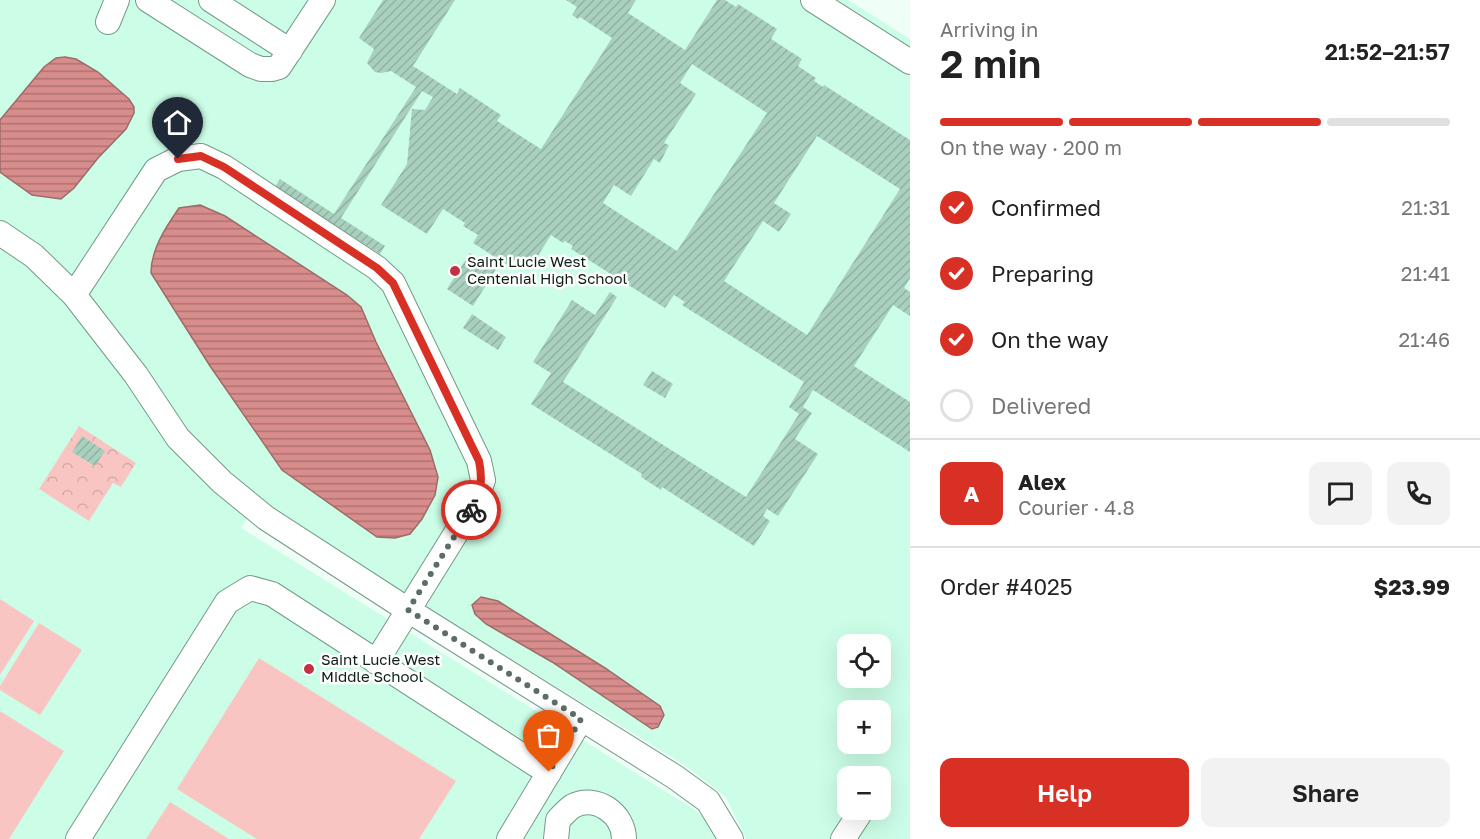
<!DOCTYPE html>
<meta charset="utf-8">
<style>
body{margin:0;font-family:"Golos Text",sans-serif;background:#f2f2f2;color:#222;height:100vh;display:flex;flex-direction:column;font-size:22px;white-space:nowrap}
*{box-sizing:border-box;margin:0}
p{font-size:20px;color:#767676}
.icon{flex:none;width:33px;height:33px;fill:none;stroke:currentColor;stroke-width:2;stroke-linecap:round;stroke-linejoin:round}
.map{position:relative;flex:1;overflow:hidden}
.drawer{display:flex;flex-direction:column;background:#fff;width:570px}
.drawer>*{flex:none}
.tools{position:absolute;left:837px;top:634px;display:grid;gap:12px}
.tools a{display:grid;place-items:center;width:54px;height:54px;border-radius:12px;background:#fff;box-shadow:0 6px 24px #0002;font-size:30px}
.pin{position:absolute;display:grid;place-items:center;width:51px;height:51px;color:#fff;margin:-62px -26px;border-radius:50% 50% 50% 0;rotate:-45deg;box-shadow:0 0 6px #0007}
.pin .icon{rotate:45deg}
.courier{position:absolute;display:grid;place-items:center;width:60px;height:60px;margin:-30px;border:4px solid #d93025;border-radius:50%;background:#fff;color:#222;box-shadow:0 2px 8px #0007}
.headline em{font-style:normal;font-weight:600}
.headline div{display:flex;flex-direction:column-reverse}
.headline{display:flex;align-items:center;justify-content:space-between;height:102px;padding:0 30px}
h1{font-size:39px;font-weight:600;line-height:45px}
.bar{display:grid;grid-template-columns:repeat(4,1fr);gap:9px 6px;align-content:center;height:72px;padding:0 30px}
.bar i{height:8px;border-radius:4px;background:#e0e0e0}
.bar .selected{background:#d93025}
.bar p{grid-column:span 4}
.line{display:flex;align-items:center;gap:15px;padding:0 30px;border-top:2px solid #e0e0e0}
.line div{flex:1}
.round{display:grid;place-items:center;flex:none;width:63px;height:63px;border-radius:12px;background:#f2f2f2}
ol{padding:0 30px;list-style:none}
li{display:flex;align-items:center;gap:18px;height:66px}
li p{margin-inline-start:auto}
li .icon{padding:6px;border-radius:50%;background:#d93025;color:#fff;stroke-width:4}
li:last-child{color:#767676}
li i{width:33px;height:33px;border:3px solid #e0e0e0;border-radius:50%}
.primary-button{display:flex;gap:12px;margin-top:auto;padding:12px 30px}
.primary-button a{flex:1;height:69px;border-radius:12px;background:#d93025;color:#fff;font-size:24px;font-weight:600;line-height:69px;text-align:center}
.primary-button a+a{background:#f2f2f2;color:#222}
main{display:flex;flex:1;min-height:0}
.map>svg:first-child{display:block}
.built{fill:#ccfee7;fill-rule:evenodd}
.park{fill:url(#park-crowns)}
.pitch{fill:#f9c5c3}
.water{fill:url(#water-rules);stroke:#9c6c69;stroke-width:1.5}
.building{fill:url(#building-hatch);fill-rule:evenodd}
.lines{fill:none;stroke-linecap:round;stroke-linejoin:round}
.minor-casing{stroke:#749a88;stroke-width:26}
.minor{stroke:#fff;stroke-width:24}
.done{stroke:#5d6d66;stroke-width:6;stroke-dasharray:0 10.8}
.route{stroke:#d93025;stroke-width:8}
.poi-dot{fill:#c23240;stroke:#fff;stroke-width:2}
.labels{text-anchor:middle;stroke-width:5;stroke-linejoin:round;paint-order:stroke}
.poi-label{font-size:15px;fill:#0f1f18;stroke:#fff;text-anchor:start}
</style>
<main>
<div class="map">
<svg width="910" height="839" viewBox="0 0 910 839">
<defs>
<pattern id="park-crowns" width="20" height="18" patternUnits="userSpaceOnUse" patternTransform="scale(1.5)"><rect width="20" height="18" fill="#f9c5c3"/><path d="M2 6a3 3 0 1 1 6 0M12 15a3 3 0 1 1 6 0" fill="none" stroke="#d4a9a7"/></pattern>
<pattern id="water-rules" width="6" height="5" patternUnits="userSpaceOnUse" patternTransform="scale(1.5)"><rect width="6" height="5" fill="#d88d8c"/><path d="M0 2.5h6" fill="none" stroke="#ae7371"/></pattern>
<pattern id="building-hatch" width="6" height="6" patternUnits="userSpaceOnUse" patternTransform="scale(1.5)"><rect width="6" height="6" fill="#a9d0be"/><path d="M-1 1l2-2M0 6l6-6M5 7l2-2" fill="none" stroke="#90b2a3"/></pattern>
</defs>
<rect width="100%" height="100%" fill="#effff7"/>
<path class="built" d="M0 0H848L910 39V839H746L726 797 683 764 257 504 241 528 697 811 714 830 715 839H0ZM848 645H880V678H848ZM848 711H880V744H848ZM848 777H880V810H848Z"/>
<path class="park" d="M79 426 136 463 121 487 113 483 89 521 39 489Z"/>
<path class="pitch" d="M0 599 34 621 0 675Z
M39 623 82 650 40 715 0 690V686Z
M259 658 456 781 419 839H257L177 789Z
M0 711 64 751 9 839H0Z
M170 802 229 839H146Z"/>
<path class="water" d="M65 57 76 59 98 72 129 99 134 107V113L126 129 98 158 74 188 61 199 32 195 0 172V120L44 67 56 58Z
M200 205 225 216 347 295 361 307 376 342 430 450 438 477 435 495 422 519 410 534 395 538 377 537 282 470 210 366 151 273C151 249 166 227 179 208Z
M481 597 498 601 605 668 660 706 664 715 658 727 652 729 552 662 486 624 475 614 472 605Z"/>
<path class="building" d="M383 0H455L413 66 457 94 460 88 501 115 497 121 541 149 612 38 580 17 578 19 572 15 577 7 566 0H636L628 13 685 50 717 0H725L736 7 738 4 777 29 771 39 802 59 798 66 816 78 814 81 823 87 824 85 910 140V278L904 288 910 292V316L893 305 854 366 910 402V452L813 390 803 407 812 413 795 439 818 454 778 516 767 509 763 516 770 521 754 546 662 487 661 490 641 477 642 474 531 404 551 373 533 362 572 300 595 315 610 292 617 297 563 382 746 497 799 414 789 407 804 382 682 305 685 302 674 295 665 308 571 249 573 246 565 241 563 243 551 235 529 270 513 259 509 266 473 243 478 235 463 226 465 223 443 209 427 234 381 205 407 164 412 109 425 110 433 97 422 91 341 218 385 246 380 254 275 187 280 179 334 214 416 87 391 71 381 73 375 72 367 63 374 49 359 38ZM692 64 767 113 677 251 603 203 614 185 631 196 654 159 660 163 669 145 664 143 696 94 680 83ZM817 136 900 189 807 335 724 281 763 221 779 232 791 214 774 203Z
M470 253 496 269 473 306 447 289Z
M472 314 506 337 498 350 463 328Z
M652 371 673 384 665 398 643 385Z
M82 436 105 451 95 466 72 452Z"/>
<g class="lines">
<g class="minor-casing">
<path id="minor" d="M148 0 250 65 261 69H272L279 67 323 0
M211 0 290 51
M813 0 910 62
M108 22 117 0
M0 233 34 256 74 295 136 375 178 438 222 482 266 518 408 610 675 777 708 801 731 839
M74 295 156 170 178 159 201 156 224 167 377 268 393 283 479 461 483 480 476 501 376 662
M78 839 227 602 250 588 272 594 549 773
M509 839 581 719
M556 839 558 820C562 816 568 809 573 806 596 794 624 814 624 839
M843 839 862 810"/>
</g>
<use href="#minor" class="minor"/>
</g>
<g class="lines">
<path class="done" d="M471 510 408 610 581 719 549 772"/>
<path class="route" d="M178 159 201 156 224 167 377 268 393 283 479 461C483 480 481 494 471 510"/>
</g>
<g class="poi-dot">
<circle cx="455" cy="271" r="6"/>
<circle cx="309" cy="669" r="6"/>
</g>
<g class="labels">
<g class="poi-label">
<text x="467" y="267">Saint Lucie West<tspan x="467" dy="17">Centenial High School</tspan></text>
<text x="321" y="665">Saint Lucie West<tspan x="321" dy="17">Middle School</tspan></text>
</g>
</g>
</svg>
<div class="tools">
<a><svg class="icon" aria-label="locate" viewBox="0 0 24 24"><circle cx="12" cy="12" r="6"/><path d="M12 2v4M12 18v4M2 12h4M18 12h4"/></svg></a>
<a>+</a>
<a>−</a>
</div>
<div class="pin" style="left:549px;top:772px;background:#ea580c"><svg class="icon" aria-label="bag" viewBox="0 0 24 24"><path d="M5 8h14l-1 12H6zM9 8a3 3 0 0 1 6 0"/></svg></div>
<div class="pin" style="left:178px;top:159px;background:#1f2937"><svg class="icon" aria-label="home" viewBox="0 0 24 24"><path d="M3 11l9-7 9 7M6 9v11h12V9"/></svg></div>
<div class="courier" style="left:471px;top:510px"><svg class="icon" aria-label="bike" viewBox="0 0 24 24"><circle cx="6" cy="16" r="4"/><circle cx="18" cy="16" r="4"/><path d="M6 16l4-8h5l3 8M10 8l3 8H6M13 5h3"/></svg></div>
</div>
<section class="drawer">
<div class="headline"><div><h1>2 min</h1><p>Arriving in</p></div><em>21:52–21:57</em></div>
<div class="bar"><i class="selected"></i><i class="selected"></i><i class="selected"></i><i></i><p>On the way · 200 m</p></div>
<ol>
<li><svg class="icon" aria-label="check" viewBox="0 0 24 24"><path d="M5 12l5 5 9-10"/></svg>Confirmed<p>21:31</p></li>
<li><svg class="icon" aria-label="check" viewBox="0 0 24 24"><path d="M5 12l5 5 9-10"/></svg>Preparing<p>21:41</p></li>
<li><svg class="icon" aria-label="check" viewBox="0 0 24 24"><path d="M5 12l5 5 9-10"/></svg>On the way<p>21:46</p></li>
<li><i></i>Delivered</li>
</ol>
<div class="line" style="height:108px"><b class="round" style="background:#d93025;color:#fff">A</b><div><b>Alex</b><p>Courier · 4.8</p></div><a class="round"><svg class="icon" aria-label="chat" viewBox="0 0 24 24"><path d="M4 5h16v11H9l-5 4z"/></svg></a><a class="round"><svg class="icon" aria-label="phone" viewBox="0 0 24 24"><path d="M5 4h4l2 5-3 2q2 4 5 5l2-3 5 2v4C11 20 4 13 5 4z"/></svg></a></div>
<div class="line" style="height:78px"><div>Order #4025</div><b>$23.99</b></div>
<div class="primary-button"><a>Help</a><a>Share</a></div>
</section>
</main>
